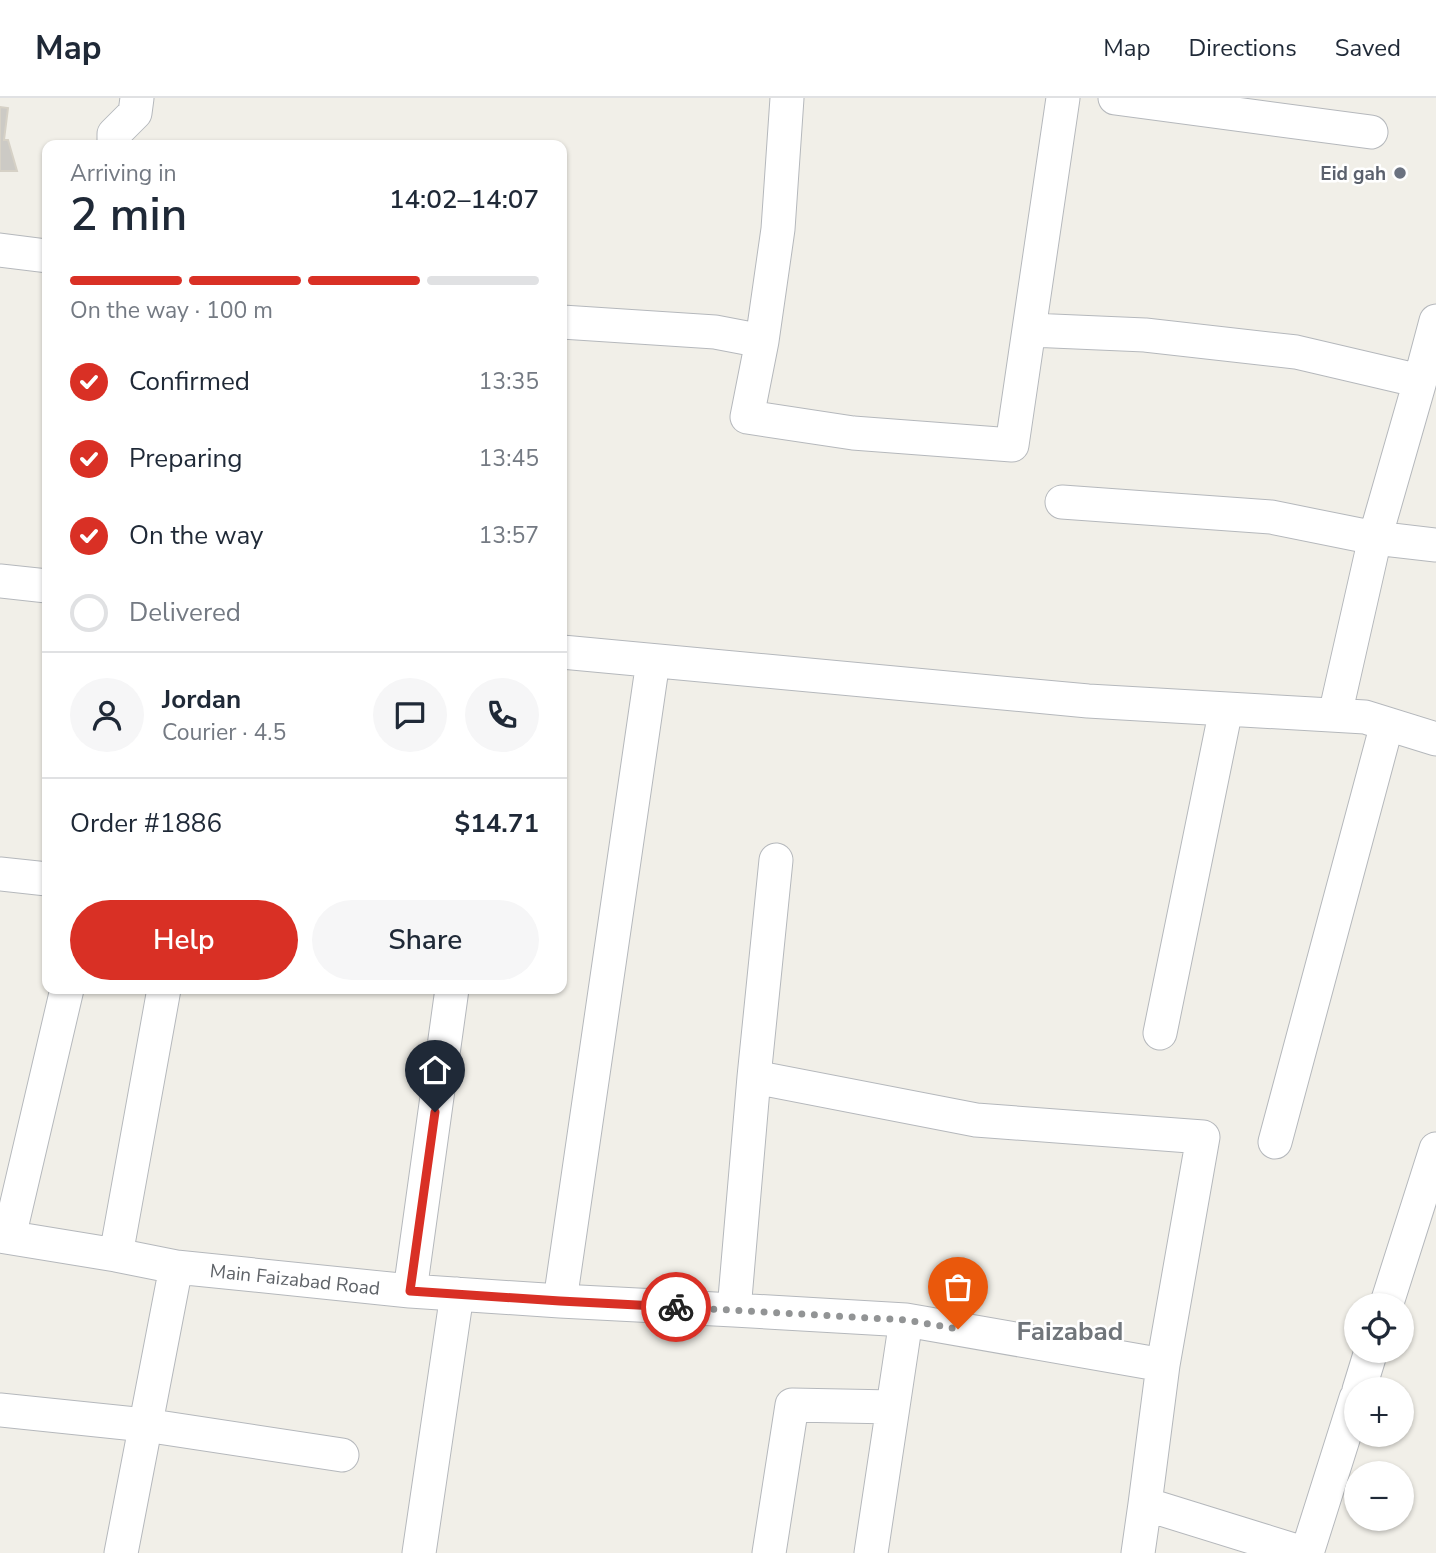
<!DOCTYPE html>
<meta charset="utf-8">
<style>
body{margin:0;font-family:"Nunito Sans",sans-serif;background:#f6f6f7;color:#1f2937;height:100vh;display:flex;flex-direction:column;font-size:26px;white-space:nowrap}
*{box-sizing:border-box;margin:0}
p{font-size:23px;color:#747a83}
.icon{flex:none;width:38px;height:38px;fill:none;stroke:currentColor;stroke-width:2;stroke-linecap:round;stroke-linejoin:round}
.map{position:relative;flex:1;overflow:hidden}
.drawer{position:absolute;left:42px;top:42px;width:525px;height:854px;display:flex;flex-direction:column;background:#fff;border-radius:14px;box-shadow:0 2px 5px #0004}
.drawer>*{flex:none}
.tools{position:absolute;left:1344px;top:1195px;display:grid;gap:14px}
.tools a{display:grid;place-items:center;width:70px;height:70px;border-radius:50%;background:#fff;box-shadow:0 2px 5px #0004;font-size:35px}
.pin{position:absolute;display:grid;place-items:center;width:60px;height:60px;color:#fff;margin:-72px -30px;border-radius:50% 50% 50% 0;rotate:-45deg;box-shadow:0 0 7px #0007}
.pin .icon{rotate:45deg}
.courier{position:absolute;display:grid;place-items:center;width:70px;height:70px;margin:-35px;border:5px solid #d93025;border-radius:50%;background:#fff;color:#222;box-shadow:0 2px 9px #0007}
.head em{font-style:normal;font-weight:600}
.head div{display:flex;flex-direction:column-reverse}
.head{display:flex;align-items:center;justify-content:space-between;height:119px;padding:0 28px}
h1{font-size:46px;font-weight:600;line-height:52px}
.bar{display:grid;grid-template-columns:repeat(4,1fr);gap:10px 7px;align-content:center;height:84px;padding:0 28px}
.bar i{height:9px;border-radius:5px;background:#e0e1e3}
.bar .on{background:#d93025}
.bar p{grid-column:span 4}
.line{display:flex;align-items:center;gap:18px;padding:0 28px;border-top:2px solid #e0e1e3}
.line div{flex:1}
.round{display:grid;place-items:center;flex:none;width:74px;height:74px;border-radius:37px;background:#f6f6f7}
ol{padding:0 28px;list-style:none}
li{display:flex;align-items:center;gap:21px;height:77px}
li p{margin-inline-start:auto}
li .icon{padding:7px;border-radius:50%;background:#d93025;color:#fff;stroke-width:4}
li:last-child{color:#747a83}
li i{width:38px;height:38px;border:4px solid #e0e1e3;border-radius:50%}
.primary-button{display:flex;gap:14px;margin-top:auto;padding:14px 28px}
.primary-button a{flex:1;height:80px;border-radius:42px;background:#d93025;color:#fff;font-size:28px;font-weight:600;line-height:80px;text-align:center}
.primary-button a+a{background:#f6f6f7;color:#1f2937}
header{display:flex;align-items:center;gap:42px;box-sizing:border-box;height:98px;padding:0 35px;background:#fff;border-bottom:2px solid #e0e1e3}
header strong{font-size:33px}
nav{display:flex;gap:38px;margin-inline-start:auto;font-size:24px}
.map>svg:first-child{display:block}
.building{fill:#cccac5;stroke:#d6d1c6;stroke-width:2}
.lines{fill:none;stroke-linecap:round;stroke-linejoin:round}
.street-casing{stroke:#b5b8bc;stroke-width:35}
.street{stroke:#fff;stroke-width:33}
.done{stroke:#929495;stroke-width:7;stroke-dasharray:0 12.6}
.route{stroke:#d93025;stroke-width:9}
.worship-dot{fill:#6b7280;stroke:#fff;stroke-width:2.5}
.labels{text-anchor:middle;stroke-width:5;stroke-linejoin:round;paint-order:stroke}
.worship-label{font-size:19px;font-weight:bold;fill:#5b616d;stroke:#fff;text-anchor:end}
.street-label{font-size:19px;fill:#5f6368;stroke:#fff}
.district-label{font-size:26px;font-weight:bold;fill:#70757a;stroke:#fff}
</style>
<header>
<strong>Map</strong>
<nav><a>Map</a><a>Directions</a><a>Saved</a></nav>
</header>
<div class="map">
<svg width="1436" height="1455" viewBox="0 0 1436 1455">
<rect width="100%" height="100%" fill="#f1efe8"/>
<path class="building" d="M0 9 8 10 4 42H8L17 73H0Z"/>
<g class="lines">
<g class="street-casing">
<path id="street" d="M787 0 778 131 762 243 747 319 853 335 1012 347 1063 0
M1115 0 1371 34
M114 47V36L135 15 137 0
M0 152 47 158
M562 224 715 234 762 243
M1030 232 1145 237 1296 254 1420 283 1436 223
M1062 404 1271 419 1375 440 1436 447
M0 483 47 488
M562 554 1088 603 1365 619 1436 641
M1335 617 1375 440 1420 283
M0 776 47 781
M1160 935 1226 611
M754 979 976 1022 1203 1039 1163 1267
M1275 1044 1387 626
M0 1138 116 1157 176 1169 410 1193 560 1203 734 1212 906 1222 1163 1267 1145 1406 1303 1455
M9 1139 67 891
M116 1157 164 891
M410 1193 452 891
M560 1203 653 563
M1386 1208 1436 1051
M734 1212 754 979 776 762
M1359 1292 1371 1253
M0 1312 145 1327 342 1357
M121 1455 176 1169
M419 1455 457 1196
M769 1455 792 1307 893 1309
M871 1455 906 1222
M1138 1455 1145 1406
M1307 1455 1356 1300"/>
</g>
<use href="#street" class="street"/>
</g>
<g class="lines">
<path class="done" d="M676 1209 906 1222 958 1231"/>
<path class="route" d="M435 1014 410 1193 560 1203 676 1209"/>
</g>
<circle class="worship-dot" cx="1400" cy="75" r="7"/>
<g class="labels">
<g class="worship-label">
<text x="1386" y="82">Eid gah</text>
</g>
<g class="street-label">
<text transform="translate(295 1181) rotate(6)" y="7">Main Faizabad Road</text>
</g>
<g class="district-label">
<text x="1070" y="1242">Faizabad</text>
</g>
</g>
</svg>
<div class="tools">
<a><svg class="icon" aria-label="locate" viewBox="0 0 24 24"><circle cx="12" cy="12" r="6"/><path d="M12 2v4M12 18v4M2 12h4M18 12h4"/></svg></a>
<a>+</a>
<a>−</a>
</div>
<div class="pin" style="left:958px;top:1231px;background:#ea580c"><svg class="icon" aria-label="bag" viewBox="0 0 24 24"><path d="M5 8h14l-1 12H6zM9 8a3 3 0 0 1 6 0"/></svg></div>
<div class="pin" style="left:435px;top:1014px;background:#1f2937"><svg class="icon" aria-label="home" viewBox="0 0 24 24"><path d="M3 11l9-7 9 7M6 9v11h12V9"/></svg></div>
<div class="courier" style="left:676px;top:1209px"><svg class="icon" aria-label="bike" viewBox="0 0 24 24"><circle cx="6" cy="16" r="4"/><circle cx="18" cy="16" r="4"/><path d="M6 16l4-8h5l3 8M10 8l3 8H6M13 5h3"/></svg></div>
<section class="drawer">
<div class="head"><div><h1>2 min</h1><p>Arriving in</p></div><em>14:02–14:07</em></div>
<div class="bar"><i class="on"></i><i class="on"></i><i class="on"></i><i></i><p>On the way · 100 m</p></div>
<ol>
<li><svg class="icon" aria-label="check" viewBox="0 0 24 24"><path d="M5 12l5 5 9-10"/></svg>Confirmed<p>13:35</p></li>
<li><svg class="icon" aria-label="check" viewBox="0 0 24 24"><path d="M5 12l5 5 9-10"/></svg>Preparing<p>13:45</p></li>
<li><svg class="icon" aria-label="check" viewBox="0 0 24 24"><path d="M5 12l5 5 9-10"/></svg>On the way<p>13:57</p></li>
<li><i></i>Delivered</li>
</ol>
<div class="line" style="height:126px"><a class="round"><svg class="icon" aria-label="person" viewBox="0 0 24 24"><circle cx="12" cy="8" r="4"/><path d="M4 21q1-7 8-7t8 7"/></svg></a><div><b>Jordan</b><p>Courier · 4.5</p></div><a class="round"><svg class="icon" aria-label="chat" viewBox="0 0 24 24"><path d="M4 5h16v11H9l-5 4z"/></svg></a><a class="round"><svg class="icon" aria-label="phone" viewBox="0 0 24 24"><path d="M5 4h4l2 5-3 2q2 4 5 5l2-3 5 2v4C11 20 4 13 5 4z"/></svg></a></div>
<div class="line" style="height:91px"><div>Order #1886</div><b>$14.71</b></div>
<div class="primary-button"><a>Help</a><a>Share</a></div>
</section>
</div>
